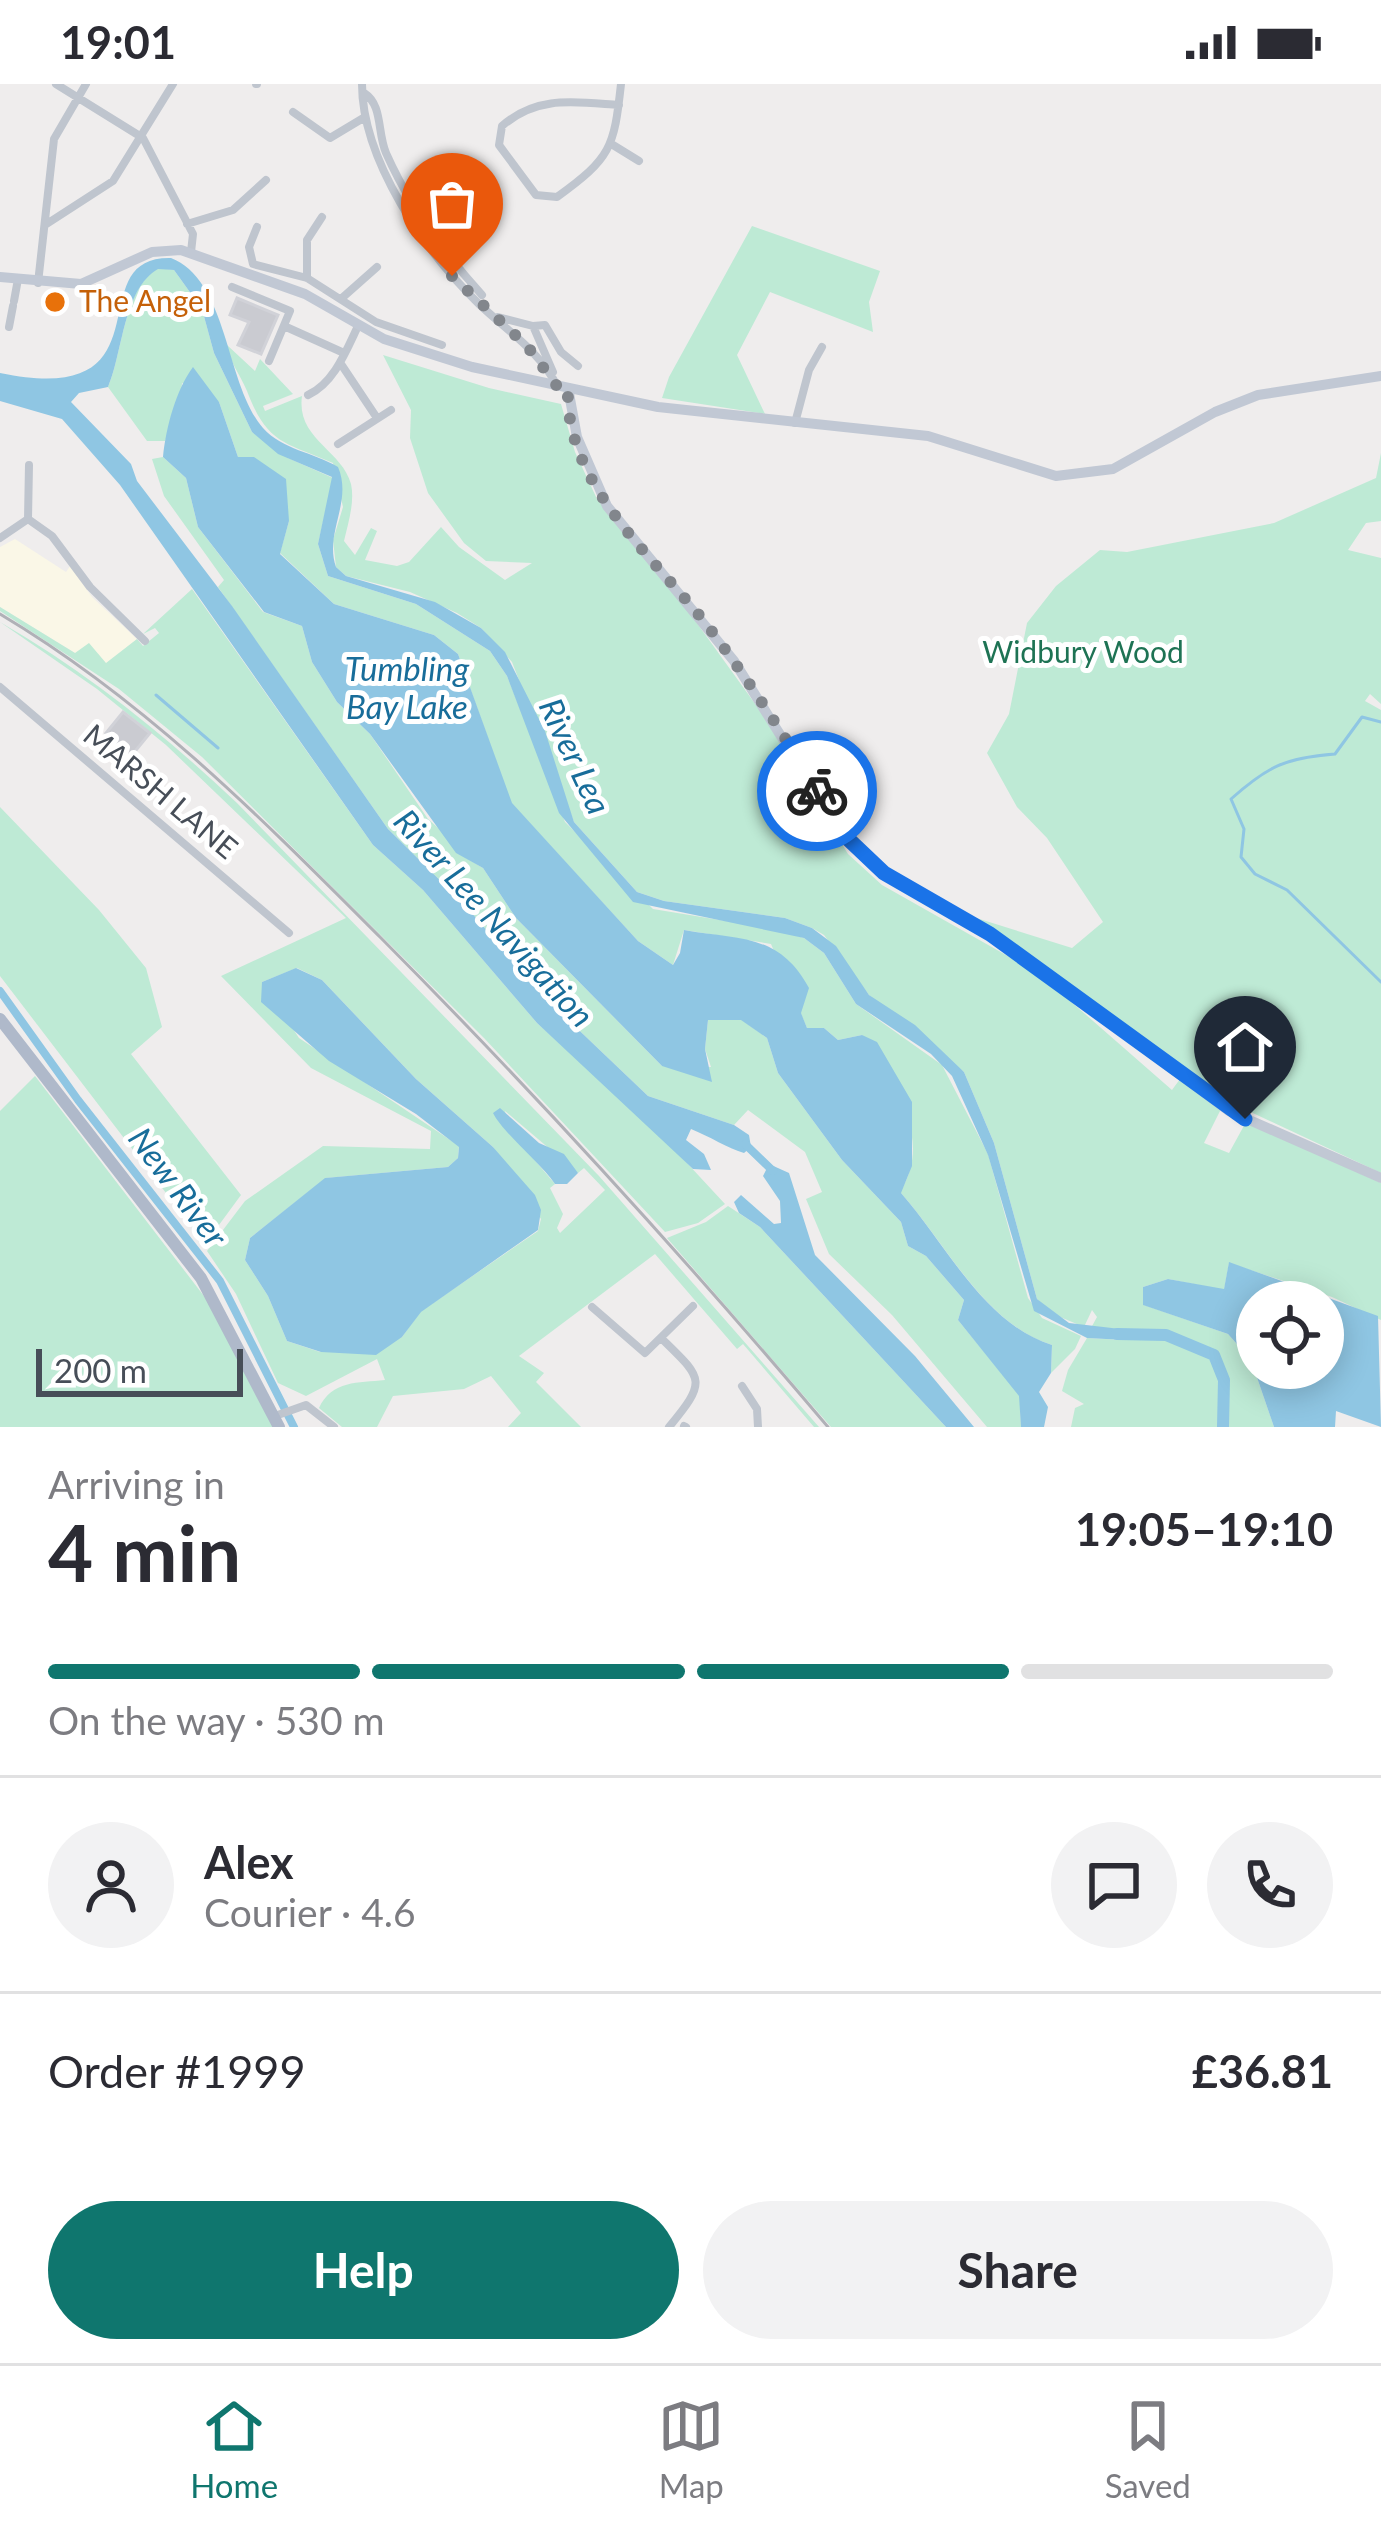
<!DOCTYPE html>
<meta charset="utf-8">
<style>
body{margin:0;font-family:Lato,sans-serif;background:#f2f2f3;color:#2b2b33;height:100vh;display:flex;flex-direction:column;font-size:45px;white-space:nowrap}
*{box-sizing:border-box;margin:0}
p{font-size:39px;color:#7c7c81}
.icon{flex:none;width:66px;height:66px;fill:none;stroke:currentColor;stroke-width:2;stroke-linecap:round;stroke-linejoin:round}
.map{position:relative;height:1343px;overflow:hidden}
.drawer{display:flex;flex-direction:column;background:#fff;flex:1}
.drawer>*{flex:none}
.controls{position:absolute;left:1236px;top:1197px;display:grid;gap:24px}
.controls a{display:grid;place-items:center;width:108px;height:108px;border-radius:50%;background:#fff;box-shadow:0 6px 30px #0003;font-size:60px}
.scale{position:absolute;left:36px;bottom:30px;width:207px;box-sizing:border-box;padding-left:12px;border:6px solid #474e58;border-top:0;font-size:33px;line-height:42px;white-space:nowrap;color:#474e58;-webkit-text-stroke:9px #fff;paint-order:stroke}
.pin{position:absolute;display:grid;place-items:center;width:102px;height:102px;color:#fff;margin:-123px -51px;border-radius:50% 50% 50% 0;rotate:-45deg;box-shadow:0 0 12px #0007}
.pin .icon{rotate:45deg}
.courier{position:absolute;display:grid;place-items:center;width:120px;height:120px;margin:-60px;border:9px solid #1a73e8;border-radius:50%;background:#fff;color:#222;box-shadow:0 3px 15px #0007}
.overview em{font-style:normal;font-weight:700}
.overview div{display:flex;flex-direction:column-reverse}
.overview{display:flex;align-items:center;justify-content:space-between;height:204px;padding:0 48px}
h1{font-size:78px;font-weight:700;line-height:90px}
.bar{display:grid;grid-template-columns:repeat(4,1fr);gap:18px 12px;align-content:center;height:144px;padding:0 48px}
.bar i{height:15px;border-radius:9px;background:#e1e1e2}
.bar .on{background:#0f766e}
.bar p{grid-column:span 4}
.line{display:flex;align-items:center;gap:30px;padding:0 48px;border-top:3px solid #e1e1e2}
.line div{flex:1}
.round{display:grid;place-items:center;flex:none;width:126px;height:126px;border-radius:63px;background:#f2f2f3}
.cta{display:flex;gap:24px;margin-top:auto;padding:24px 48px}
.cta a{flex:1;height:138px;border-radius:72px;background:#0f766e;color:#fff;font-size:48px;font-weight:700;line-height:138px;text-align:center}
.cta a+a{background:#f2f2f3;color:#2b2b33}
.status{display:flex;justify-content:space-between;align-items:center;height:84px;padding:0 60px;background:#fff;direction:ltr}
.status svg{height:33px;fill:currentColor}
.dock{display:flex;justify-content:space-around;align-items:center;height:168px;border-top:3px solid #e1e1e2;background:#fff;font-size:33px;color:#7c7c81}
.dock a{display:grid;justify-items:center;gap:6px}
.dock .on{color:#0f766e}
.map>svg:first-child{display:block}
.commercial{fill:#faf7e7}
.green{fill:#beead5;fill-rule:evenodd}
.water{fill:#8fc6e3;fill-rule:evenodd}
.lines{fill:none;stroke-linecap:round;stroke-linejoin:round}
.stream{stroke:#8fc6e3;stroke-width:3}
.canal{stroke:#8fc6e3;stroke-width:8}
.river{stroke:#8fc6e3;stroke-width:12}
.building{fill:#cacbd1;stroke:#d1d2d8;stroke-width:3}
.street{stroke:#bfc5ce;stroke-width:8}
.secondary{stroke:#c1c8d4;stroke-width:10}
.primary{stroke:#afb9ca;stroke-width:12}
.rail{stroke:#b0b1b7;stroke-width:3}
.done{stroke:#82868c;stroke-width:12;stroke-dasharray:0 21.6}
.route{stroke:#1a73e8;stroke-width:15}
.food-dot{fill:#e8710a;stroke:#fff;stroke-width:4.5}
.labels{text-anchor:middle;stroke-width:10;stroke-linejoin:round;paint-order:stroke}
.food-label{font-size:30px;fill:#c56008;stroke:#fff;text-anchor:start}
.park-label{font-size:30px;fill:#1e7354;stroke:#fff}
.street-label{font-size:30px;fill:#474e58;stroke:#fff}
.water-label{font-size:33px;font-style:italic;fill:#186d9a;stroke:#fff}
</style>
<div class="status"><b>19:01</b><svg viewBox="0 0 49 12"><path d="M0 12V9h3v3zM5 12V6h3v6zM10 12V3h3v9zM15 12V0h3v12zM26 1h20v11H26zM47 4h2v5h-2z"/></svg></div>
<div class="map">
<svg width="1381" height="1343" viewBox="0 0 1381 1343">
<rect width="100%" height="100%" fill="#efeded"/>
<path class="commercial" d="M15 455 66 488 70 482 92 513 137 555 106 580 75 569 0 523V463Z"/>
<path class="green" d="M752 142 880 187 869 218 873 248 770 208 737 271 765 330 662 314 669 293Z
M158 184 174 186 202 225 214 269 252 348 288 374 333 394 318 460 328 492 416 520 490 567 507 592 565 738 653 825 775 845 804 854 824 869 856 920 942 981 988 1070 1028 1214 1042 1234 1081 1252 1075 1265 1051 1289 1052 1261C984 1240 946 1159 900 1108 935 1052 891 1000 862 951L838 956 824 944H807L771 860 684 846 673 881 638 857 511 719 458 570 434 551 334 520 280 469 289 437 238 373 219 318 182 299 181 316 165 357H147L108 303C123 269 123 205 158 184Z
M227 261 255 287 260 275 293 310 263 322 265 327 302 312C296 355 342 366 351 400 355 418 348 440 344 457L355 471 371 444 377 447 365 476 397 482 409 478 441 443 459 463 505 496 532 479 486 477 464 459 428 409 410 354 411 326 383 271 489 304 561 320 575 368 597 415 686 524 761 628 848 770 882 801 1013 875 1069 916 1172 1006 1180 995 1221 1025 1204 1059 1229 1069 1246 1038 1381 1099V1236L1332 1213 1229 1179 1224 1206 1168 1195 1143 1203 1144 1221 1228 1250 1251 1276 1274 1343H1071L1075 1324 1084 1320 1062 1307 1068 1286 1087 1254 1124 1256 1127 1246 1091 1244 1097 1233 1092 1226 1084 1243 1053 1230 1037 1215 994 1059 964 988 869 911 824 851 812 844 785 834 664 817 637 808 574 738 512 578 481 544 457 529 410 508 346 492 336 483 333 456 343 423 333 379C284 358 267 360 247 307 240 290 230 279 227 261Z
M1381 369V437L1366 439 1348 466 1381 474V620L1370 610 1365 617 1381 626V1089L1210 1009 970 832 1072 864 1103 838 1047 754 1017 723 987 669 1009 630 1027 539 1056 502 1100 466 1127 468 1274 439 1376 394Z
M163 373 186 394 198 443 263 528 302 542 312 578 337 618 370 650 428 735 445 750 456 768 483 784 516 834 662 982 711 983 705 965 708 936H742L767 954 778 989 842 1076 901 1138 908 1162 926 1172 964 1216 958 1236 1020 1312 1021 1343H987L892 1231 829 1170 806 1115 822 1108 805 1068 748 1026 734 1041 648 1012 541 910 465 821 388 745 218 503 224 496 164 412 152 375Z
M192 505 373 761 423 806 537 939 661 1051 725 1120 698 1139 665 1148 484 954 202 673 119 605 0 527V523L75 569 89 559 106 579 137 555 143 562 159 549 155 544 143 550Z
M0 538C88 589 164 650 237 719L599 1092 819 1343H814L743 1260 737 1265 655 1170 519 1272 544 1289 536 1298 581 1343H508L521 1329 491 1292 464 1305 393 1312 377 1343H342L319 1324C332 1296 358 1299 385 1296L377 1275 306 1312 278 1299 236 1210 207 1167 245 1117 323 1062 430 1065 431 1047 311 984 221 892 346 834 166 661 97 605ZM297 884 322 896 416 995 493 1063 541 1135 538 1147 420 1228 402 1253 320 1268 287 1257 268 1212 245 1176 250 1154 326 1094 448 1083 458 1074 459 1062 299 954 262 898ZM505 1027 578 1089 584 1084 605 1106 560 1149 557 1144 563 1130 550 1104 555 1100 509 1046Z
M0 723 99 826 146 884 162 943 131 970 241 1111 205 1160 0 892Z
M35 992 207 1216 273 1343H0V1027Z
M728 1122 760 1143 946 1343H831L667 1154 706 1138Z"/>
<path class="water" d="M171 174C229 197 225 300 263 344 283 366 313 368 338 383 353 418 324 449 336 483L346 492 435 518 481 544 505 568 545 647 574 738 637 808 664 817 785 834 812 844 836 862 869 911 915 941 964 988 994 1059 1037 1215 1069 1239 1129 1246 1125 1256 1087 1254 1034 1227 988 1071 952 992 931 970 856 920 824 869 804 854 633 818 559 729 507 592 490 567 416 520 328 492 318 460 332 393 278 370 252 348 214 269 202 225 174 186 158 185C123 205 123 269 108 303L79 309 71 318 131 380 137 397 232 522 388 745 465 821 541 910 648 1012 734 1041 749 1051 751 1063 744 1069C729 1065 709 1052 691 1045L686 1056 704 1070 711 1086 693 1085 537 939 423 806 373 761 120 401 62 335 0 317V289C175 325 76 172 171 174Z
M193 283 219 318 238 373H254L286 395 289 437 280 470 334 520 434 551 458 570 512 719 638 857 673 881 680 869 684 846C740 856 779 849 809 904L801 929 807 944H824L838 956 862 951 877 958 912 1018V1082L901 1109C946 1160 984 1240 1052 1261L1051 1289 1039 1308 1048 1323 1044 1343H1021L1019 1312 958 1236 964 1216 926 1172 908 1162 901 1138 842 1076 778 989 767 954 741 936H708L705 965 712 998 662 982 516 834 483 784 456 769 370 650 337 618 312 578 302 542 264 528 198 443 186 394 163 373C166 343 176 306 193 283Z
M296 884 322 896 416 995 493 1063 535 1111 541 1126 538 1146 421 1228 402 1253 376 1271 321 1268 287 1257 268 1212 245 1176 250 1154 325 1094 448 1083 458 1074 459 1063 416 1030 329 977 261 918 262 898Z
M500 1024 539 1059 564 1070 578 1089 567 1100H555C539 1077 503 1049 493 1029Z
M769 1080 789 1089 815 1171 915 1272 974 1343H946L760 1143 739 1129 734 1118 741 1111 774 1140 781 1139 780 1117 763 1092Z
M1229 1178 1378 1232 1381 1343 1336 1327 1335 1343H1274L1251 1276 1228 1250 1143 1221V1203L1168 1195 1224 1205ZM1257 1218H1323V1284H1257Z"/>
<g class="lines">
<path class="stream" d="M156 611 218 664
M1381 638 1362 633 1335 670C1285 674 1268 682 1231 715L1244 745 1241 773 1255 790 1287 806 1381 898"/>
<path class="canal" d="M0 907 78 1016 220 1197 294 1343
M745 1060 773 1087"/>
<path class="river" d="M1117 1250 1166 1251 1214 1271 1224 1296 1223 1343"/>
</g>
<path class="building" d="M237 214 278 231 261 270 238 261 249 238 230 231Z
M123 628 150 649 132 671 112 660 115 656 106 649Z"/>
<g class="lines">
<path class="street" d="M56 0 143 54 193 150 191 168
M256 0H257
M362 0C362 76 426 169 479 220 506 246 540 267 557 302
M364 9C383 21 377 48 386 69 409 121 444 169 482 211
M619 21C575 18 537 11 502 42L499 61 536 111 557 113C611 74 614 64 621 0
M293 28 330 54 365 33
M613 61 639 77
M187 140 233 126 266 96
M45 141 113 97 173 0
M257 143 249 163 253 180 307 194 376 238 442 261
M307 194V156L322 133
M38 199 54 55 86 0
M232 203 290 227 269 277
M342 214 377 183
M14 217 18 195
M498 233 533 242 553 288
M284 242 344 269
M533 242 545 241 561 268 578 282
M9 243 13 222
M341 280 377 334
M308 311C334 299 346 267 358 242
M795 339 809 286 822 263
M338 360 391 326
M28 435 52 452 90 503 145 557
M28 435 29 381
M0 454 28 435
M0 603 289 849
M592 1223 645 1269 693 1222
M661 1254C703 1295 708 1296 669 1343
M742 1302 757 1325 758 1343
M275 1332 306 1321 334 1343
M684 1342 686 1343"/>
<path class="secondary" d="M0 193 81 200 152 168 181 166 305 210 384 255 472 283 658 323 928 352 1056 392 1113 385 1215 328 1258 311 1381 292
M568 304 577 353 607 422 734 577 829 729 865 773 884 789 1011 865 1229 1027 1381 1094"/>
<path class="primary" d="M0 935 201 1194 279 1343"/>
<path class="rail" d="M0 530C146 617 260 733 380 853 536 1010 685 1174 828 1343"/>
</g>
<g class="lines">
<path class="done" d="M452 192 527 262 557 302 568 304C564 402 657 475 710 545 749 597 784 650 817 707"/>
<path class="route" d="M817 707 845 752 884 789 990 850 1245 1035"/>
</g>
<circle class="food-dot" cx="55" cy="218" r="12"/>
<g class="labels">
<g class="food-label">
<text x="79" y="228">The Angel</text>
</g>
<g class="park-label">
<text x="1083" y="579">Widbury Wood</text>
</g>
<g class="street-label">
<text transform="translate(160 708) rotate(40)" y="10">MARSH LANE</text>
</g>
<g class="water-label">
<text x="407" y="597">Tumbling<tspan x="407" dy="38">Bay Lake</tspan></text>
<text transform="translate(575 672) rotate(65)" y="12">River Lea</text>
<text transform="translate(494 834) rotate(48)" y="12">River Lee Navigation</text>
<text transform="translate(178 1103) rotate(53)" y="12">New River</text>
</g>
</g>
</svg>
<div class="controls">
<a><svg class="icon" aria-label="locate" viewBox="0 0 24 24"><circle cx="12" cy="12" r="6"/><path d="M12 2v4M12 18v4M2 12h4M18 12h4"/></svg></a>
</div>
<div class="scale">200 m</div>
<div class="pin" style="left:452px;top:192px;background:#ea580c"><svg class="icon" aria-label="bag" viewBox="0 0 24 24"><path d="M5 8h14l-1 12H6zM9 8a3 3 0 0 1 6 0"/></svg></div>
<div class="pin" style="left:1245px;top:1035px;background:#1f2937"><svg class="icon" aria-label="home" viewBox="0 0 24 24"><path d="M3 11l9-7 9 7M6 9v11h12V9"/></svg></div>
<div class="courier" style="left:817px;top:707px"><svg class="icon" aria-label="bike" viewBox="0 0 24 24"><circle cx="6" cy="16" r="4"/><circle cx="18" cy="16" r="4"/><path d="M6 16l4-8h5l3 8M10 8l3 8H6M13 5h3"/></svg></div>
</div>
<section class="drawer">
<div class="overview"><div><h1>4 min</h1><p>Arriving in</p></div><em>19:05–19:10</em></div>
<div class="bar"><i class="on"></i><i class="on"></i><i class="on"></i><i></i><p>On the way · 530 m</p></div>
<div class="line" style="height:216px"><a class="round"><svg class="icon" aria-label="person" viewBox="0 0 24 24"><circle cx="12" cy="8" r="4"/><path d="M4 21q1-7 8-7t8 7"/></svg></a><div><b>Alex</b><p>Courier · 4.6</p></div><a class="round"><svg class="icon" aria-label="chat" viewBox="0 0 24 24"><path d="M4 5h16v11H9l-5 4z"/></svg></a><a class="round"><svg class="icon" aria-label="phone" viewBox="0 0 24 24"><path d="M5 4h4l2 5-3 2q2 4 5 5l2-3 5 2v4C11 20 4 13 5 4z"/></svg></a></div>
<div class="line" style="height:156px"><div>Order #1999</div><b>£36.81</b></div>
<div class="cta"><a>Help</a><a>Share</a></div>
</section>
<nav class="dock">
<a class="on"><svg class="icon" aria-label="home" viewBox="0 0 24 24"><path d="M3 11l9-7 9 7M6 9v11h12V9"/></svg>Home</a>
<a><svg class="icon" aria-label="map" viewBox="0 0 24 24"><path d="M3 6l6-2 6 2 6-2v14l-6 2-6-2-6 2zM9 4v14M15 6v14"/></svg>Map</a>
<a><svg class="icon" aria-label="saved" viewBox="0 0 24 24"><path d="M7 4h10v16l-5-4-5 4z"/></svg>Saved</a>
</nav>
